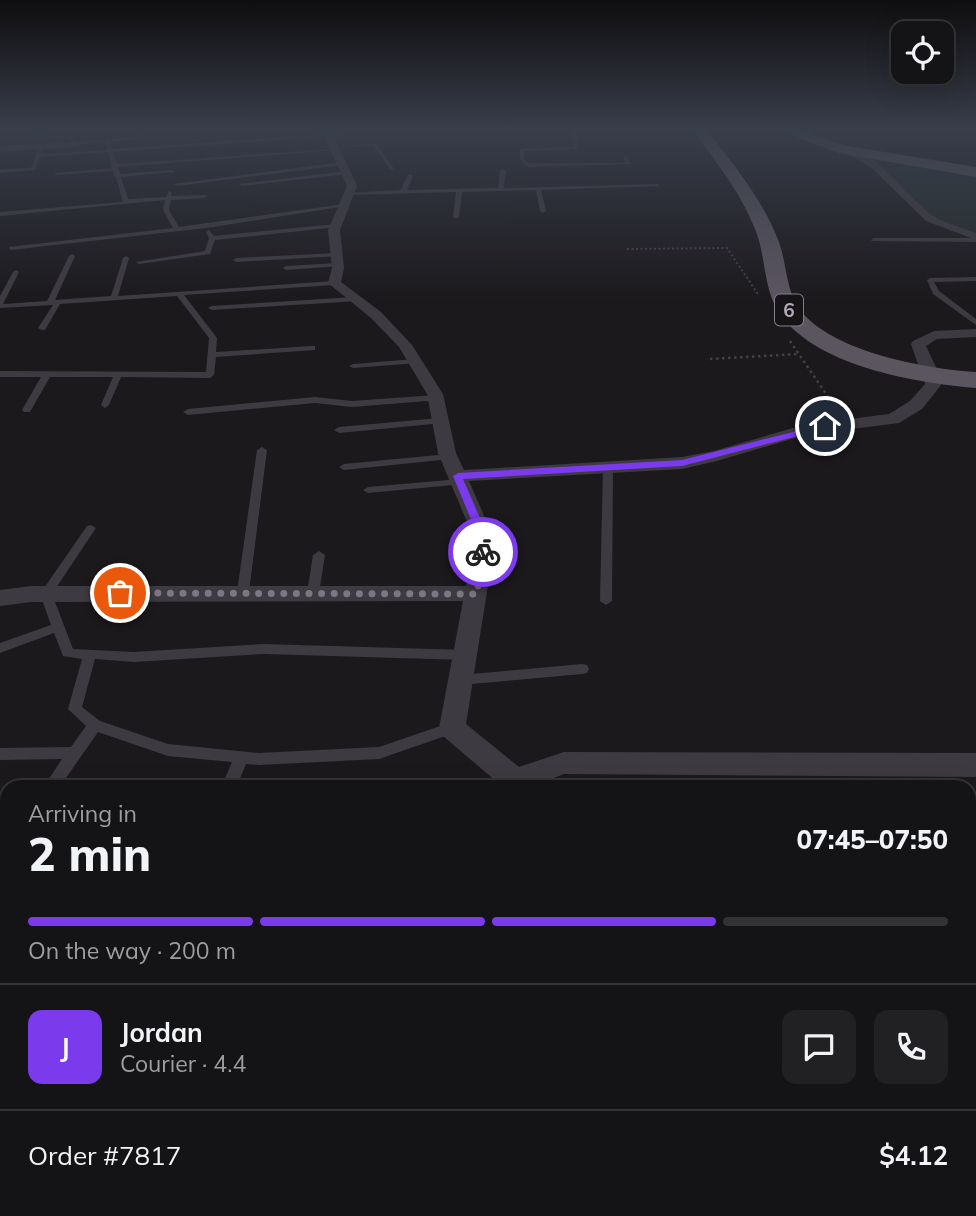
<!DOCTYPE html>
<meta charset="utf-8">
<style>
body{margin:0;font-family:Mulish,sans-serif;background:#212022;color:#f1f3f6;height:100vh;display:flex;flex-direction:column;font-size:26px;white-space:nowrap}
*{box-sizing:border-box;margin:0}
p{font-size:23px;color:#9d9ea0}
.icon{flex:none;width:38px;height:38px;fill:none;stroke:currentColor;stroke-width:2;stroke-linecap:round;stroke-linejoin:round}
.map{position:relative;flex:1;overflow:hidden}
.details{position:absolute;left:0px;top:780px;width:976px;height:436px;display:flex;flex-direction:column;background:#141315;border-radius:21px 21px 0 0;box-shadow:0 7px 28px #0002,0 0 0 2px #333234}
.details>*{flex:none}
.controls{position:absolute;left:891px;top:21px;display:grid;gap:14px}
.controls a{display:grid;place-items:center;width:63px;height:63px;border-radius:14px;background:#141315;box-shadow:0 7px 28px #0002,0 0 0 2px #333234;font-size:35px}
.pin{position:absolute;display:grid;place-items:center;width:60px;height:60px;color:#fff;margin:-30px;border:4px solid #fff;border-radius:50%;box-shadow:0 2px 7px #0007}
.courier{position:absolute;display:grid;place-items:center;width:70px;height:70px;margin:-35px;border:5px solid #7c3aed;border-radius:50%;background:#fff;color:#222;box-shadow:0 2px 9px #0007}
.head em{font-style:normal;font-weight:800}
.head div{display:flex;flex-direction:column-reverse}
.head{display:flex;align-items:center;justify-content:space-between;height:119px;padding:0 28px}
h1{font-size:46px;font-weight:800;line-height:52px}
.bar{display:grid;grid-template-columns:repeat(4,1fr);gap:10px 7px;align-content:center;height:84px;padding:0 28px}
.bar i{height:9px;border-radius:5px;background:#333234}
.bar .active{background:#7c3aed}
.bar p{grid-column:span 4}
.line{display:flex;align-items:center;gap:18px;padding:0 28px;border-top:2px solid #333234}
.line div{flex:1}
.round{display:grid;place-items:center;flex:none;width:74px;height:74px;border-radius:14px;background:#212022}
.map>svg:first-child{display:block}
.green{fill:#222c2b}
.lines{fill:none;stroke-linecap:round;stroke-linejoin:round}
.path-far1{stroke:#434048;stroke-width:2;stroke-dasharray:2 2.5;stroke-linecap:butt}
.path{stroke:#434048;stroke-width:2.5;stroke-dasharray:2.5 3.5;stroke-linecap:butt}
.lane{fill:#3e3a41;fill-rule:evenodd}
.street{fill:#3e3a41;fill-rule:evenodd}
.primary{fill:#5b5560;fill-rule:evenodd}
.route{fill:#7c3aed}
.done{stroke:#7d7784;stroke-width:7;stroke-dasharray:0 12.6}
.labels{text-anchor:middle;stroke-width:5;stroke-linejoin:round;paint-order:stroke}
.shield{fill:#161417;stroke:#837d8a;stroke-width:2}
.shield-label{font-size:19px;font-weight:bold;fill:#b2aabc}
</style>
<div class="map">
<svg width="976" height="1216" viewBox="0 0 976 1216">
<rect width="100%" height="100%" fill="#1b191c"/>
<path class="green" d="M863 153 976 172V234L931 217Z"/>
<g class="lines">
<path class="path-far1" d="M627 249 727 248 758 294"/>
<path class="path" d="M790 341 837 410
M710 359 799 354"/>
<path class="lane" d="M10 130H22L0 134V132Z
M29 130H34L39 135 70 136 76 142 138 137 142 131 178 130 144 133 140 139 110 141 112 149 329 134 331 136 113 152 117 164 335 149 337 150 118 167 120 174 172 170 175 172 121 177 128 199 166 197 169 191 172 193 171 196 207 195 205 198 171 200 169 210 179 227 344 204 347 206 206 228 11 250 9 249V247L173 228 163 210 165 200 0 216V212L123 202 116 177 113 176 114 171 57 175 54 173 113 168 110 166 112 165 108 152 40 157 35 170 0 173V169L31 168 39 148 41 147 43 148 41 154 107 150 105 142 75 145 69 138 38 137Z
M572 130H576L578 149 524 151V160L529 163H626L623 157 625 156 632 164 528 167 520 160V150L522 149 573 147Z
M377 144 394 169H390L374 146H331Z
M342 162 344 165 177 186 174 184Z
M503 168 506 170 504 188 657 184 660 186 541 190 546 211 543 213 540 211 536 190 462 192 459 217 456 219 453 217 456 192 349 195 346 193 401 190 407 176 410 174 413 176 407 190 498 188 500 170Z
M346 171 348 174 242 186 239 184Z
M336 224 338 227 215 240 210 254 139 264 136 262 205 251 209 238 206 232 209 230 214 236Z
M873 238H976V242L871 241Z
M337 253 340 255 339 256 236 262 233 260 236 258Z
M72 254 75 256 55 300 111 296 123 258 126 256 129 258 118 296 334 281 337 283 334 285 184 295 217 338 216 352 312 346H315V350L216 357 214 375 210 378 121 377 109 405 105 408 101 405 113 377H50L30 412H24L22 410 41 377H0V371L206 372 209 338 177 296 60 304 45 330H42L38 328 53 305 0 308V296L13 272 16 270 19 272 3 304 47 301 69 256Z
M338 263 340 264V266L286 270 283 268 286 266Z
M976 277V281L934 282 939 291 976 319V325L933 294 927 280 930 278Z
M355 297H358V301L212 310 208 308 212 306Z
M415 359H418V363L353 368 349 366 353 364Z
M436 395 440 398 439 400 352 407 315 403 188 415 183 412 188 409 315 397 352 401Z
M440 418 443 419V423L339 433 334 430 339 427Z
M262 447 267 450 249 592 243 596 237 592 257 450Z
M448 454 451 455V459L344 470 339 467 344 464Z
M608 464 613 467 612 601 606 605 600 601 603 467Z
M460 479 465 482 464 484 368 493 363 490 368 487Z
M91 525 96 528 52 594 73 649 134 652 264 644 466 650 471 652 473 655 471 658 466 660 264 654 134 662 95 659 82 707 100 721 168 744 259 753 379 747 452 722 457 724 459 728 457 732 379 759 259 765 246 764 236 788H221L232 762 168 756 98 732 59 788H43L62 759 0 760V748L71 747 86 726 68 709 82 659 63 656 54 633 0 653V643L51 625 40 594 87 526Z
M319 551 325 555 319 593 313 597 307 593 313 555Z
M582 664 587 665 589 669 587 673 582 674 461 685 456 684 454 680 456 676 461 675Z
M7 843V866L0 871V847Z
M0 928 7 929V947L0 946Z
M76 1209H98L95 1216H73Z
M835 1209H857L859 1216H837Z"/>
<path class="street" d="M324 130H370L334 137 357 186 340 230 344 268 341 282 381 312 412 345 443 394 456 453 464 470 682 457 714 451 803 425 889 414 910 401 925 384 911 344 913 341 934 331 976 329V337L937 339 926 346 940 376 941 385 922 409 899 423 805 435 717 461 682 469 469 481 495 541 466 724 519 767 564 752 976 753V777L564 774 528 788H504L443 736 439 728 463 601 31 602 0 606V590L31 586H466L475 541 438 453 427 394 399 347 371 318 328 283 332 268 328 230 347 186 326 141Z
M78 142 79 144 75 147 0 152V146Z
M844 148C875 147 910 202 935 217 947 224 963 228 976 233V240L926 221 872 168 844 152Z
M343 1209H384L383 1216H341Z
M722 1209H777L780 1216H724Z"/>
<path class="primary" d="M693 130H707C734 165 763 200 779 242 786 262 786 285 796 304 824 351 926 369 976 372V388C916 383 813 366 778 311 763 287 766 255 755 229 741 193 716 162 693 130Z
M779 130H799L842 145 976 167V177L839 153Z"/>
</g>
<linearGradient id="sky" x2="0" y2="1"><stop stop-color="#0f0e0f"/><stop offset="0.43" stop-color="#393e4b"/><stop offset="1" stop-color="#393e4b" stop-opacity="0"/></linearGradient>
<rect width="976" height="300" fill="url(#sky)"/>
<path class="route" d="M825 424 829 428 682 466 463 479 490 541 489 552 483 555 478 552 480 541 453 476 458 473 682 460Z"/>
<g class="lines">
<path class="done" d="M120 593 477 594 483 552"/>
</g>
<g class="labels">
<rect class="shield" x="775" y="294.5" width="28" height="31" rx="5"/>
<g class="shield-label">
<text x="789" y="317">6</text>
</g>
</g>
</svg>
<div class="controls">
<a><svg class="icon" aria-label="locate" viewBox="0 0 24 24"><circle cx="12" cy="12" r="6"/><path d="M12 2v4M12 18v4M2 12h4M18 12h4"/></svg></a>
</div>
<div class="pin" style="left:120px;top:593px;background:#ea580c"><svg class="icon" aria-label="bag" viewBox="0 0 24 24"><path d="M5 8h14l-1 12H6zM9 8a3 3 0 0 1 6 0"/></svg></div>
<div class="pin" style="left:825px;top:426px;background:#1f2937"><svg class="icon" aria-label="home" viewBox="0 0 24 24"><path d="M3 11l9-7 9 7M6 9v11h12V9"/></svg></div>
<div class="courier" style="left:483px;top:552px"><svg class="icon" aria-label="bike" viewBox="0 0 24 24"><circle cx="6" cy="16" r="4"/><circle cx="18" cy="16" r="4"/><path d="M6 16l4-8h5l3 8M10 8l3 8H6M13 5h3"/></svg></div>
<section class="details">
<div class="head"><div><h1>2 min</h1><p>Arriving in</p></div><em>07:45–07:50</em></div>
<div class="bar"><i class="active"></i><i class="active"></i><i class="active"></i><i></i><p>On the way · 200 m</p></div>
<div class="line" style="height:126px"><b class="round" style="background:#7c3aed;color:#fff">J</b><div><b>Jordan</b><p>Courier · 4.4</p></div><a class="round"><svg class="icon" aria-label="chat" viewBox="0 0 24 24"><path d="M4 5h16v11H9l-5 4z"/></svg></a><a class="round"><svg class="icon" aria-label="phone" viewBox="0 0 24 24"><path d="M5 4h4l2 5-3 2q2 4 5 5l2-3 5 2v4C11 20 4 13 5 4z"/></svg></a></div>
<div class="line" style="height:91px"><div>Order #7817</div><b>$4.12</b></div>
</section>
</div>
